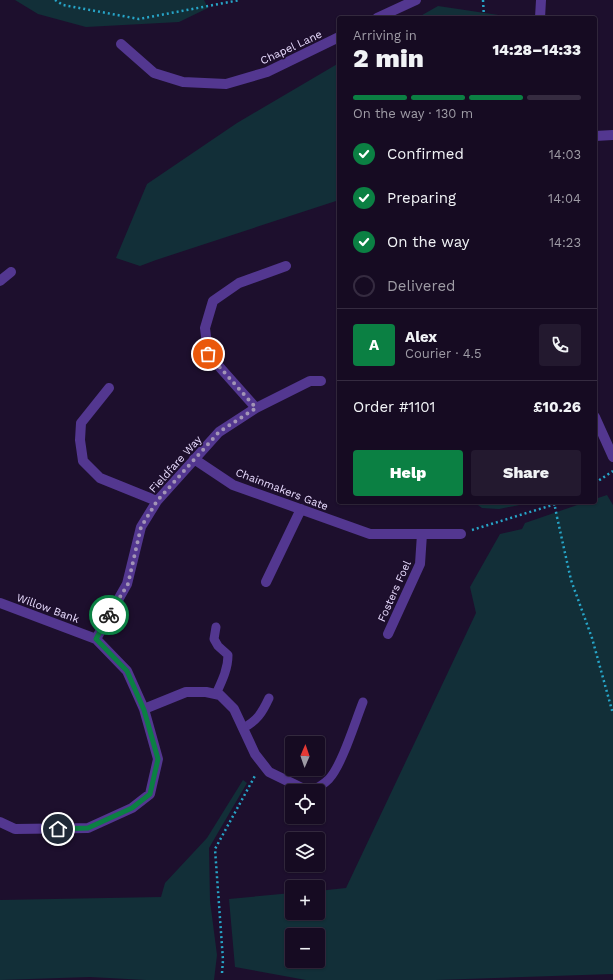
<!DOCTYPE html>
<meta charset="utf-8">
<style>
body{margin:0;font-family:"Work Sans",sans-serif;background:#23192f;color:#f1f3f6;height:100vh;display:flex;flex-direction:column;font-size:15px;white-space:nowrap}
*{box-sizing:border-box;margin:0}
p{font-size:13px;color:#9e9ba5}
.icon{flex:none;width:22px;height:22px;fill:none;stroke:currentColor;stroke-width:2;stroke-linecap:round;stroke-linejoin:round}
.map{position:relative;flex:1;overflow:hidden}
.sheet{position:absolute;left:337px;top:16px;width:260px;height:488px;display:flex;flex-direction:column;background:#160b22;border-radius:4px;box-shadow:0 1px 3px #0004,0 0 0 1px #352b40}
.sheet>*{flex:none}
.needle{width:26px;rotate:2deg}
.buttons{position:absolute;left:285px;top:736px;display:grid;gap:8px}
.buttons a{display:grid;place-items:center;width:40px;height:40px;border-radius:4px;background:#160b22;box-shadow:0 1px 3px #0004,0 0 0 1px #352b40;font-size:20px}
.pin{position:absolute;display:grid;place-items:center;width:34px;height:34px;color:#fff;margin:-17px;border:2px solid #fff;border-radius:50%;box-shadow:0 1px 4px #0007}
.courier{position:absolute;display:grid;place-items:center;width:40px;height:40px;margin:-20px;border:3px solid #0b8043;border-radius:50%;background:#fff;color:#222;box-shadow:0 1px 5px #0007}
.head em{font-style:normal;font-weight:800}
.head div{display:flex;flex-direction:column-reverse}
.head{display:flex;align-items:center;justify-content:space-between;height:68px;padding:0 16px}
h1{font-size:26px;font-weight:800;line-height:30px}
.bar{display:grid;grid-template-columns:repeat(4,1fr);gap:6px 4px;align-content:center;height:48px;padding:0 16px}
.bar i{height:5px;border-radius:3px;background:#352b40}
.bar .selected{background:#0b8043}
.bar p{grid-column:span 4}
.line{display:flex;align-items:center;gap:10px;padding:0 16px;border-top:1px solid #352b40}
.line div{flex:1}
.round{display:grid;place-items:center;flex:none;width:42px;height:42px;border-radius:4px;background:#23192f}
ol{padding:0 16px;list-style:none}
li{display:flex;align-items:center;gap:12px;height:44px}
li p{margin-inline-start:auto}
li .icon{padding:4px;border-radius:50%;background:#0b8043;color:#fff;stroke-width:4}
li:last-child{color:#9e9ba5}
li i{width:22px;height:22px;border:2px solid #352b40;border-radius:50%}
.cta{display:flex;gap:8px;margin-top:auto;padding:8px 16px}
.cta a{flex:1;height:46px;border-radius:4px;background:#0b8043;color:#fff;font-size:16px;font-weight:800;line-height:46px;text-align:center}
.cta a+a{background:#23192f;color:#f1f3f6}
.map>svg:first-child{display:block}
.green{fill:#122f38;fill-rule:evenodd}
.lines{fill:none;stroke-linecap:round;stroke-linejoin:round}
.path{stroke:#27a5c8;stroke-width:2.5;stroke-dasharray:2 3;stroke-linecap:butt}
.lane{stroke:#533790;stroke-width:9}
.street{stroke:#533790;stroke-width:10}
.path-bridge{stroke:#27a5c8;stroke-width:2.5;stroke-dasharray:2 3;stroke-linecap:butt}
.done{stroke:#a294b6;stroke-width:4;stroke-dasharray:0 7.2}
.route{stroke:#0b8043;stroke-width:5}
.labels{text-anchor:middle;stroke-width:3.5;stroke-linejoin:round;paint-order:stroke}
.street-label{font-size:11px;fill:#e9dcff;stroke:#1d0f2d}
</style>
<div class="map">
<svg width="613" height="980" viewBox="0 0 613 980">
<rect width="100%" height="100%" fill="#1d0f2d"/>
<path class="green" d="M15 0H204L208 8 179 22 86 27 38 14Z
M438 6 512 17V18H417Z
M339 63V200L156 260 140 266 116 258 147 184 237 123Z
M607 495 613 505V974L436 980H306L235 967 229 899 292 893V913H318V891L346 888 476 613 470 587 500 534 522 529 525 523 586 502H595V499ZM292 935H318V961H292Z
M474 502H535L499 509 482 508Z
M243 780 247 783 209 848 210 901 217 955 214 980H146L90 977 0 980V900L161 897 165 883 207 838Z"/>
<g class="lines">
<path class="path" d="M55 0 63 5 139 19 240 0
M483 0 484 18
M595 483 613 471
M557 517 571 580 592 638 613 714
M472 530 562 502
M222 973 223 960 215 849 256 774"/>
<path class="lane" d="M216 627 214 639 218 646 228 655C228 669 222 681 216 694
M243 728C257 721 262 713 269 698
M310 791C318 788 323 785 329 779 342 765 355 722 363 702"/>
<path class="street" d="M377 18 416 0
M540 18 541 0
M121 44 154 73 183 82 226 84 267 72 339 37
M595 136 613 135
M0 281 11 272
M109 388 81 423 80 440 83 461 100 478 157 501
M256 408 208 354 205 328 213 301 239 283 286 266
M595 417 613 457
M194 459 233 485 370 534H461
M266 582 301 509
M0 603 96 639 127 671 144 709 158 759 150 794 132 808 88 828 15 829 0 822
M388 634 420 564 422 534
M96 639 127 584 141 527 157 501 219 432 256 408 310 381H321
M144 709 186 692H206L220 695 234 709 255 754 269 772 308 791"/>
<path class="path-bridge" d="M554 502 557 517"/>
</g>
<g class="lines">
<path class="done" d="M109 615 128 584 141 527 157 501 219 432 256 408 208 354"/>
<path class="route" d="M58 829 88 828 132 808 150 794 158 759 144 710 127 671 96 639 109 615"/>
</g>
<g class="labels">
<g class="street-label">
<text transform="translate(291 47) rotate(-25)" y="4">Chapel Lane</text>
<text transform="translate(175 464) rotate(-48)" y="4">Fieldfare Way</text>
<text transform="translate(282 489) rotate(21)" y="4">Chainmakers Gate</text>
<text transform="translate(394 591) rotate(-66)" y="4">Fosters Foel</text>
<text transform="translate(48 608) rotate(20)" y="4">Willow Bank</text>
</g>
</g>
</svg>
<div class="buttons">
<a><svg class="needle" viewBox="-14 -14 28 28"><path d="M0-13l5 13h-10z" fill="#e53935"/><path d="M0 13l5-13h-10z" fill="#9e9ba5"/></svg></a>
<a><svg class="icon" aria-label="locate" viewBox="0 0 24 24"><circle cx="12" cy="12" r="6"/><path d="M12 2v4M12 18v4M2 12h4M18 12h4"/></svg></a>
<a><svg class="icon" aria-label="layers" viewBox="0 0 24 24"><path d="M12 4l9 5-9 5-9-5zM3 14l9 5 9-5"/></svg></a>
<a>+</a>
<a>−</a>
</div>
<div class="pin" style="left:208px;top:354px;background:#ea580c"><svg class="icon" aria-label="bag" viewBox="0 0 24 24"><path d="M5 8h14l-1 12H6zM9 8a3 3 0 0 1 6 0"/></svg></div>
<div class="pin" style="left:58px;top:829px;background:#1f2937"><svg class="icon" aria-label="home" viewBox="0 0 24 24"><path d="M3 11l9-7 9 7M6 9v11h12V9"/></svg></div>
<div class="courier" style="left:109px;top:615px"><svg class="icon" aria-label="bike" viewBox="0 0 24 24"><circle cx="6" cy="16" r="4"/><circle cx="18" cy="16" r="4"/><path d="M6 16l4-8h5l3 8M10 8l3 8H6M13 5h3"/></svg></div>
<section class="sheet">
<div class="head"><div><h1>2 min</h1><p>Arriving in</p></div><em>14:28–14:33</em></div>
<div class="bar"><i class="selected"></i><i class="selected"></i><i class="selected"></i><i></i><p>On the way · 130 m</p></div>
<ol>
<li><svg class="icon" aria-label="check" viewBox="0 0 24 24"><path d="M5 12l5 5 9-10"/></svg>Confirmed<p>14:03</p></li>
<li><svg class="icon" aria-label="check" viewBox="0 0 24 24"><path d="M5 12l5 5 9-10"/></svg>Preparing<p>14:04</p></li>
<li><svg class="icon" aria-label="check" viewBox="0 0 24 24"><path d="M5 12l5 5 9-10"/></svg>On the way<p>14:23</p></li>
<li><i></i>Delivered</li>
</ol>
<div class="line" style="height:72px"><b class="round" style="background:#0b8043;color:#fff">A</b><div><b>Alex</b><p>Courier · 4.5</p></div><a class="round"><svg class="icon" aria-label="phone" viewBox="0 0 24 24"><path d="M5 4h4l2 5-3 2q2 4 5 5l2-3 5 2v4C11 20 4 13 5 4z"/></svg></a></div>
<div class="line" style="height:52px"><div>Order #1101</div><b>£10.26</b></div>
<div class="cta"><a>Help</a><a>Share</a></div>
</section>
</div>
